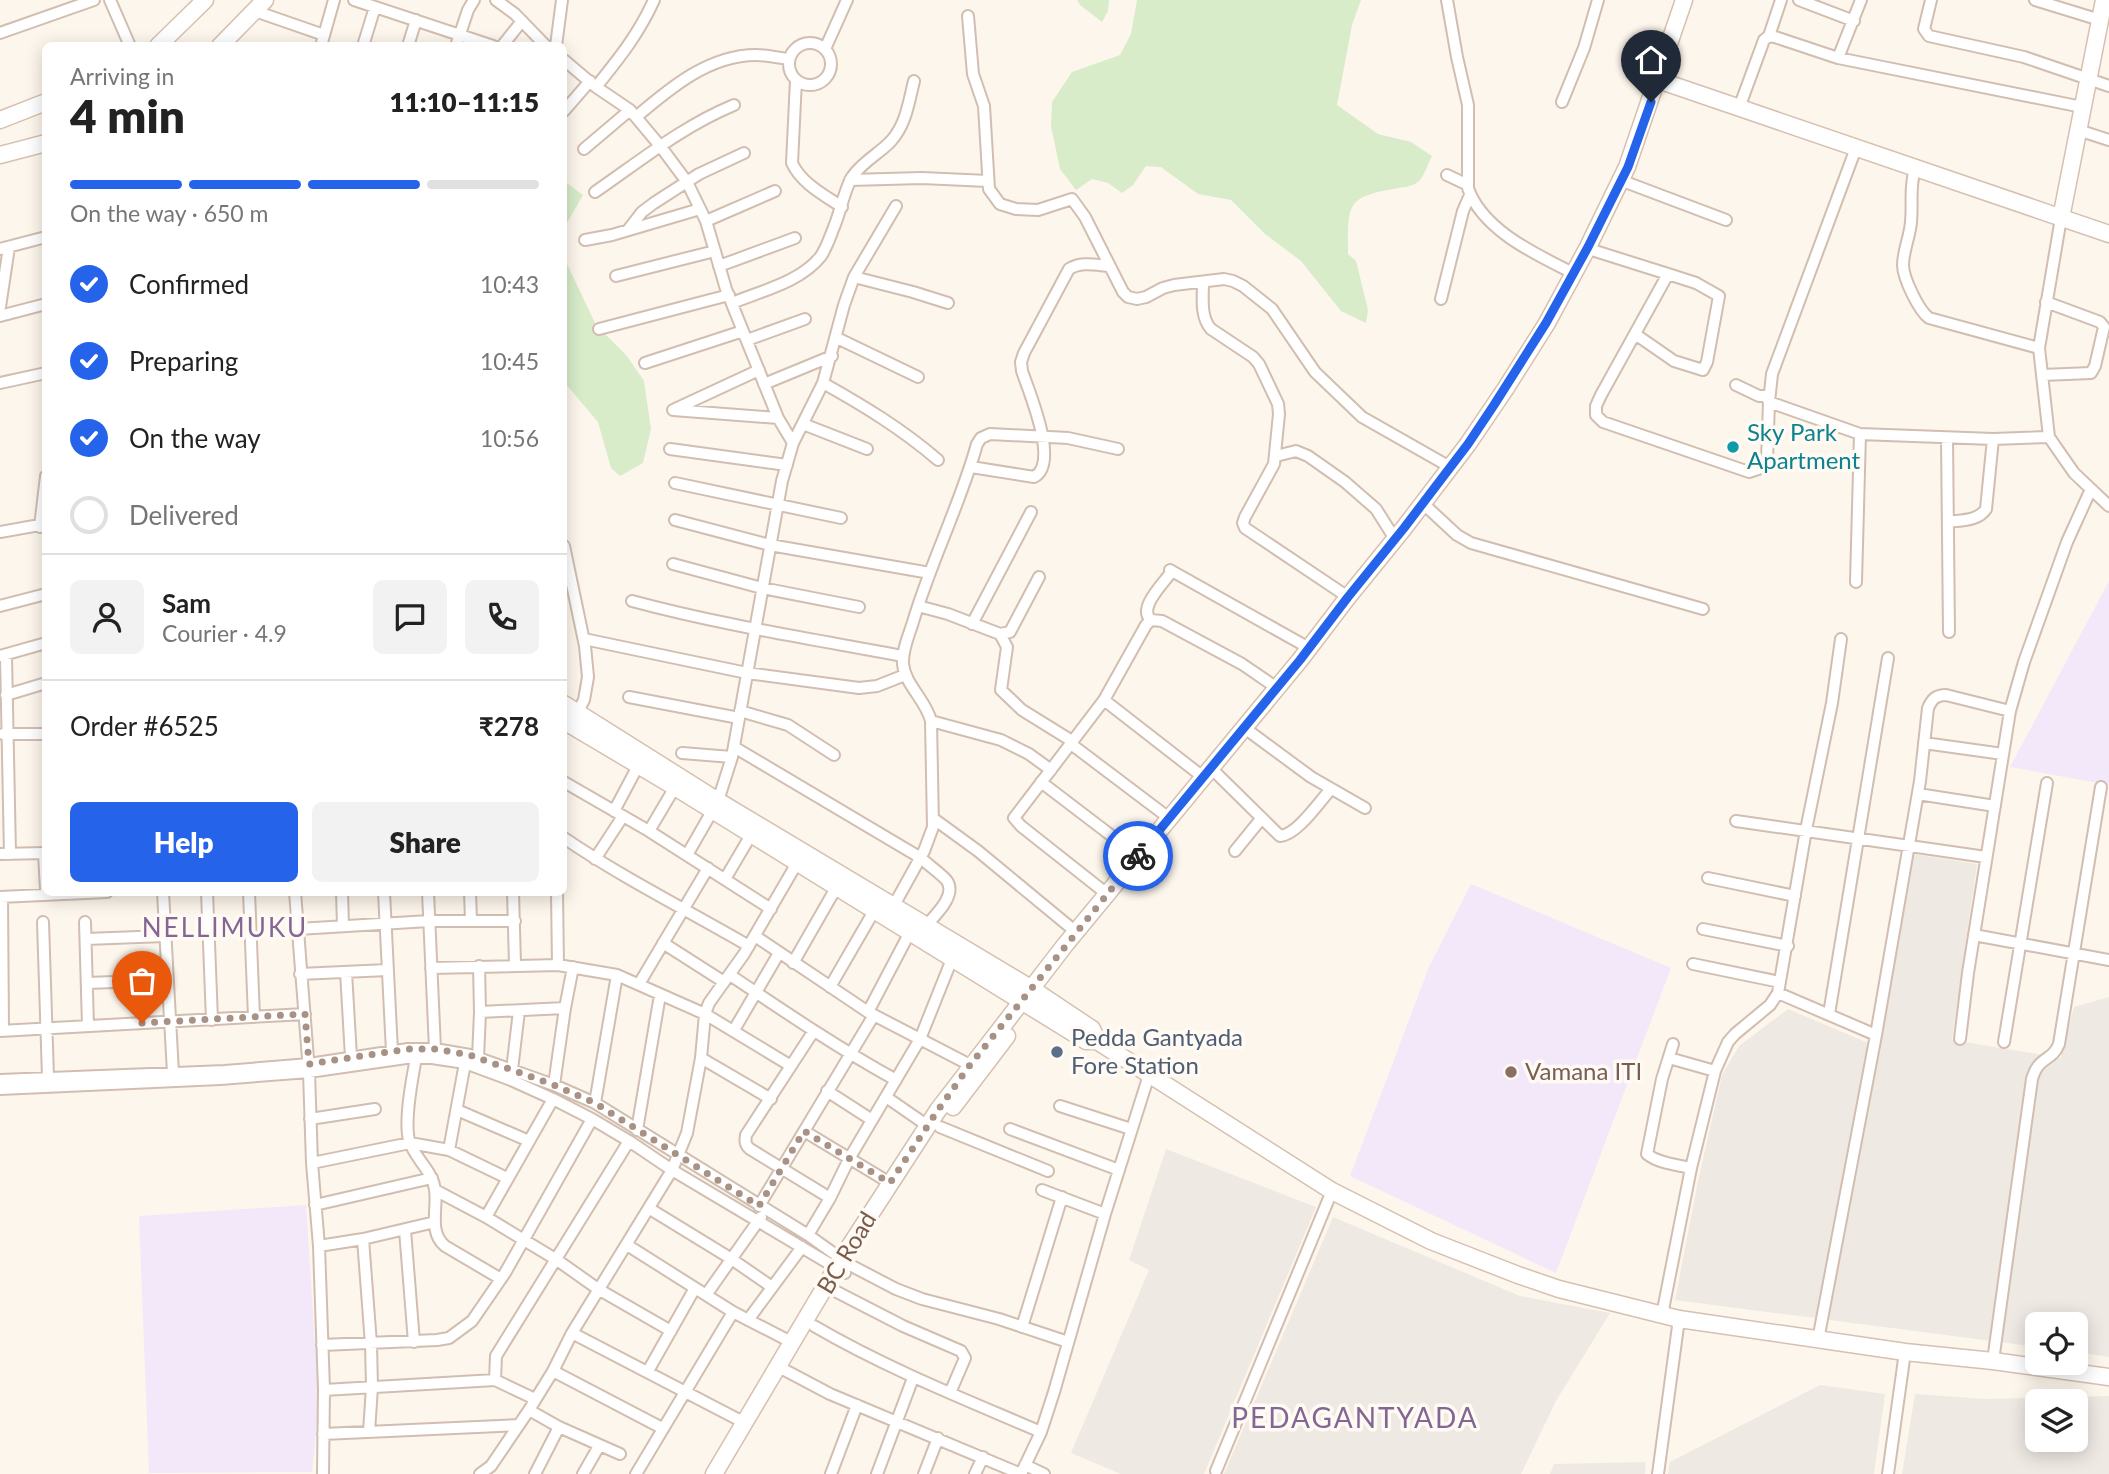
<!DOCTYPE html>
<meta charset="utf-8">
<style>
body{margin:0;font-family:Lato,sans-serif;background:#f2f2f2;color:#222;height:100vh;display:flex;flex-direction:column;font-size:26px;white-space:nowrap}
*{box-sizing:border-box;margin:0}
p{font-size:23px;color:#767676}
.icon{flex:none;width:38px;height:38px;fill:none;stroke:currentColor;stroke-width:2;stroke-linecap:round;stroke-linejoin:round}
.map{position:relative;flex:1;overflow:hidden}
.side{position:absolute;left:42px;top:42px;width:525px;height:854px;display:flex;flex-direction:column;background:#fff;border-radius:10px;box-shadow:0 4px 18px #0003}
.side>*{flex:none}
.controls{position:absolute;left:2025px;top:1312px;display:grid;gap:14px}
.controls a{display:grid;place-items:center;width:63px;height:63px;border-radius:10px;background:#fff;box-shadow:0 4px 18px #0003;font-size:35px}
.pin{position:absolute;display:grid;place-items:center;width:60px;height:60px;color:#fff;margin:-72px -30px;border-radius:50% 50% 50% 0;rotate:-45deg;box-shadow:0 0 7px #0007}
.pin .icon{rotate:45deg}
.courier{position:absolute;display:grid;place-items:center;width:70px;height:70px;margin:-35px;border:5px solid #2563eb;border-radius:50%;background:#fff;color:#222;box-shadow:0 2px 9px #0007}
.overview em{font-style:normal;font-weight:800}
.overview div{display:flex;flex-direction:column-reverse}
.overview{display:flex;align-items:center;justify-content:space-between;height:119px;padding:0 28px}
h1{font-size:46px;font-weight:800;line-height:52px}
.bar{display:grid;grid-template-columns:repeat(4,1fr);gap:10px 7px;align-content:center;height:84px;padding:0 28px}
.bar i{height:9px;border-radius:5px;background:#e0e0e0}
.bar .current{background:#2563eb}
.bar p{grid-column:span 4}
.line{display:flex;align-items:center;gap:18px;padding:0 28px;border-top:2px solid #e0e0e0}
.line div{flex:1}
.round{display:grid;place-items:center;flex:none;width:74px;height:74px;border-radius:10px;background:#f2f2f2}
ol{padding:0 28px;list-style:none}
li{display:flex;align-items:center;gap:21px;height:77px}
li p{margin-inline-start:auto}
li .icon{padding:7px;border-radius:50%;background:#2563eb;color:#fff;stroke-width:4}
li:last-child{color:#767676}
li i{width:38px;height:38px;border:4px solid #e0e0e0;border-radius:50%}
.cta{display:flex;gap:14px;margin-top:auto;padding:14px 28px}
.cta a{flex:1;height:80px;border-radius:10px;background:#2563eb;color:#fff;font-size:28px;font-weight:800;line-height:80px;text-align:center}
.cta a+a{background:#f2f2f2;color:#222}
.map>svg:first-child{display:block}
.industrial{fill:#efe9e4;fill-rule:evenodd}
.education{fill:#f3e8fa}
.green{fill:#d8ecc9}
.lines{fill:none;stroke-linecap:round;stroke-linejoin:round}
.street-casing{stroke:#d1beb0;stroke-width:14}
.secondary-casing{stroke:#d6c0b0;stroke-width:19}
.street{stroke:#fff;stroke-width:10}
.secondary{stroke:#fff;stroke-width:16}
.done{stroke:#a89285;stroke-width:7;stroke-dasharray:0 12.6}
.route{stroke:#2563eb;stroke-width:9}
.culture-dot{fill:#0f9aa8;stroke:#fffaf3;stroke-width:2.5}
.service-dot{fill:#5c6f8a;stroke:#fffaf3;stroke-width:2.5}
.education-dot{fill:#8d6e63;stroke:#fffaf3;stroke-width:2.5}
.labels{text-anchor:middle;stroke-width:7;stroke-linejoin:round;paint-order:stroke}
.culture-label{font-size:24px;fill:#0d838f;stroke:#fffaf3;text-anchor:start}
.service-label{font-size:24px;fill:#4e5e75;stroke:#fffaf3;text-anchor:start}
.education-label{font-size:24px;fill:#785e54;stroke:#fffaf3;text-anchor:start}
.street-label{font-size:24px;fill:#7a5c4d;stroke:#fffaf3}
.neighbourhood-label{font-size:26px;letter-spacing:2px;fill:#846695;stroke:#fffaf3}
.quarter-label{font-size:28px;letter-spacing:2px;fill:#846695;stroke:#fffaf3}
</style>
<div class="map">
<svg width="2109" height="1474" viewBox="0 0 2109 1474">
<rect width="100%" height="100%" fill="#fdf6ec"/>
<path class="industrial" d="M1913 854 1977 864 1952 1040 2061 1058 2074 1007 2109 997V1357L2076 1352V1325H2037V1347L1675 1300 1697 1186 1722 1075 1739 1046 1788 1009 1880 1048Z
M1166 1149 1316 1207 1204 1474H1121L1071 1453 1149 1270 1129 1260Z
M1333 1217 1520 1296 1610 1313 1556 1401 1521 1474H1224Z
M1820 1385 1885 1394 1874 1474H1668L1670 1462Z
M1915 1394 1985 1399 2109 1396V1474H1902ZM2037 1402H2076V1440H2037Z
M1646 1462 1645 1474H1550L1554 1464Z"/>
<path class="education" d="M2109 581V785L2010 767Z
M1471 884 1671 968 1556 1273 1350 1176 1429 967Z
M306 1205 319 1404 312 1472 149 1473 139 1216Z"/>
<path class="green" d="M1077 0H1109L1108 11 1102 22 1080 5Z
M1137 0H1361L1352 25 1337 105 1378 134 1411 142 1432 156C1428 163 1425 175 1419 181 1414 186 1406 187 1399 188 1346 197 1348 202 1348 254L1356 261 1368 310 1366 323 1341 311 1301 261 1265 234 1231 200 1198 194 1161 167 1146 166 1133 185 1122 193 1108 183 1092 179 1076 190 1060 169 1051 126 1052 102 1072 72 1120 55 1131 34Z
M564 181 583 195 564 228Z
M564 252 566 262 596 325 627 356 644 381 651 429 643 463 620 476 611 468 598 422 564 382Z"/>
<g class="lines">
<g class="street-casing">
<path id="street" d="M110 0 130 46
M354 0 493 46
M496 0 515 14 546 46
M1447 0 1457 57 1468 105V188C1482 230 1537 255 1573 273
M1799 0 1854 21
M1931 0 1924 29 1929 36 2024 57 2109 86
M2035 0 2100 20
M255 11 324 35
M968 16 973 74 984 106 989 189 1000 204 1016 209 1038 210 1072 199 1085 217 1123 292 1128 297 1137 299 1146 297 1163 288 1174 285 1224 279 1233 281 1243 286 1272 309 1315 372 1362 417 1450 467
M0 33 94 0
M1769 36 1781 0
M789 64a21 21 0 1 1 42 0a21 21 0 1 1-42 0Z
M321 46 334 0
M363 46 375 7
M408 46 416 20
M456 46 468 10 474 0
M502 46 522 21
M556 46 562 0
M825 49 847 0
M1838 58 2082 107
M564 60 596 87 630 110 661 147 687 182 706 221 726 289 778 418 793 443
M796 80 792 163C801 183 824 195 842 207
M596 87C620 57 638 35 654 0
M1562 102 1584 48 1598 0
M1739 108 1764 40 1769 36 1775 37 1838 58 1861 0
M564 111 590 81
M636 117C670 88 709 55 756 55 767 55 779 58 789 59
M2078 130 2109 140
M584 149 630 110
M1915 168C1909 190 1913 201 1911 222 1910 236 1903 251 1903 265 1903 278 1919 311 1929 318L2039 348
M1447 175 1468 185
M850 180 922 178 988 181
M1628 183 1726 220
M595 192C640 161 683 126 734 105
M2061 218 2039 348 2049 437 2074 473 2109 506
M706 221 775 191
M628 230 642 212 654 203 699 174 744 153
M585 240 612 235 700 209
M0 249 46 237
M1595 251 1668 274 1601 395 1596 406V415L1603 422 1749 472 1761 468 1767 460 1769 402 1860 434 1993 439 2049 437
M719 266 795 238
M616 276 715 251
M854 277 896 206
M1203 282C1203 297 1200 317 1211 329L1253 357 1259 364 1278 404 1279 414 1274 464 1245 517 1243 523 1245 528 1348 597
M1441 299 1463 211 1470 195
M732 303C761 291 801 282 821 256 827 247 830 237 834 227 840 213 845 188 852 177 863 161 879 154 891 141 906 125 909 101 914 81
M0 307 9 247
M0 316 46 304
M599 329 729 295
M1635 334 1674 361 1703 370 1707 362 1719 296 1696 283 1668 274
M837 338 918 377
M747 340 805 319
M645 363 743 331
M2042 375 2091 373 2095 366 2104 327 2100 322 2046 302
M0 383 46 373
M823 383C864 406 902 429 938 460
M764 384 832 356
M1736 385 1759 396H1766L1769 402
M1769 402 1772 374 1856 148
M675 409 759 370
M673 410 778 418
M803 424 867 449
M1947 438 1949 632
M670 449 787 465
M1276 456 1296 451 1308 456 1345 482 1376 509 1395 539
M971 467 1034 477C1060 464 1029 392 1022 371L1021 362 1024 353 1069 269C1081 261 1096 265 1109 266
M675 483 841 518
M1429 509 1457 535 1471 543 1703 609
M675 520 770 545 930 573
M1948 522C1962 520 1978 521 1986 509L1993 439
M40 527 46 476
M0 532 45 524
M564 546 585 646 588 677 584 700 577 713
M673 564 762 588 859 607
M1170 570 1309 648
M1856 582 1860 434
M632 601C721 625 812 639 903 656
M0 606 46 594
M918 606 948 614 1000 634 1010 632 1039 577
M1151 620C1137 608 1164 583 1172 571
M972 624 1031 512
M1000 634 1007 647 1001 690 1022 710 1072 741 1071 744 1169 818
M584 639 747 673 859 688 877 686 905 675
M0 656 46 643
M6 656 10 854
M6 695 46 683
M629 697 739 718
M1104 700 1203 777
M740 711 788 725 834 755
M931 721 1001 740 1029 754 1051 770
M1250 732 1311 777 1365 808
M3 734H46
M1924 743 2003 754
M734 747 921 858C927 864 944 876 947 881 957 896 934 916 926 926
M682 753 732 757
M1216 773 1280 836C1297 835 1319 802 1331 789
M564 782 649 831 771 909
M1041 782 1138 856
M1918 794 1995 806
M614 811 638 766
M934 819 978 851 1076 932
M1736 821 1986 857
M649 831 675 787
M564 838C623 878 687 910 749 946
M1235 851 1261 819
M44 853 46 890
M0 854 46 853
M687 855 718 801 732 757 782 481 793 443 823 383 844 305 854 277 913 292 948 303
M595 859 623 816
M1708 878 1795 896
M725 879 751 835
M163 892 173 1073
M207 892 212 1020
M249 892 254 1017
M295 892 309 1072 312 1163 319 1246 324 1390 323 1474
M342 892 343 926
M384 892 392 1052
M428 892 435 1049
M470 892 471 920
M513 892 515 965
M557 892 558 965
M1107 894 1021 826 1014 818 1104 700 1146 625 1151 620 1162 621 1242 664 1277 688
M0 897 107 892
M2 897 3 1030
M893 907 924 851 933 827 931 721C926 700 905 685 903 664 902 650 909 635 913 622 931 561 960 505 977 444L981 438 990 434 1068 438 1118 449
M43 922 48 1077
M85 922 88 1026
M298 929 429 921H515
M1703 929 1788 946
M1974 935 2109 960
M755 936 868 1012 970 1065
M86 939 165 936
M663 943 724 982
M793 963 836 888
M1693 964 1780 982
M431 968 558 965 617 975 705 1014 791 1066
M346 972 351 1057
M300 974 387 970
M730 975C785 1012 838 1048 896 1080
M88 983 167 980
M639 984 708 868
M830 987 874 911
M1778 993 1876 1035
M480 1012 565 1008
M868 1012 910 932
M1829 1014 1888 658
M734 1030 779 953
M0 1031 305 1014
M813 1032 746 1135C745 1141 745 1145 750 1149L830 1198
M1960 1039 1968 973 2010 711 2024 662 2067 542 2091 489
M2004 1042 2047 783
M1673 1044 1662 1079 1647 1154C1658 1163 1677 1165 1691 1168
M416 1058C412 1079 404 1120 409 1140 414 1158 432 1170 435 1189 438 1208 428 1232 445 1246L501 1279
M478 1058 480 1012 479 966
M701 1058 771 1099
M1669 1058 1715 1071
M512 1070 519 1011
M0 1080 225 1071 309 1064 408 1049H435L470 1055 554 1085 595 1103 808 1235 850 1265 896 1289 922 1299 999 1319 1068 1342
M554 1085 565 1008 573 967
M0 1089 220 1079 309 1072 406 1058H432L465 1063 511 1080 553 1099 592 1119 629 1141 672 1170 845 1273
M827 1091 872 1120
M886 1097 928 1126
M595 1103 617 975
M1060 1106 1131 1129
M457 1110 529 1141
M310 1119 375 1109
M940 1127 1048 1171
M1010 1129 1119 1170
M637 1130 660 995
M804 1131 890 1183
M449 1150 465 1063
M312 1163 410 1143 449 1150 507 1178
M435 1190 486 1217 557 1260 598 1289 671 1331
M1042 1190 1105 1214
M315 1205 432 1178
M759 1206 874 1015
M650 1209 730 1258 772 1287
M486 1217 553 1099
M405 1230 414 1342
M808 1235 830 1198 849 1159 920 1039 952 959
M363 1239 371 1344 372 1387 369 1432
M627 1245 733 1312 793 1343
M319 1246 363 1239 435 1222
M835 1291 903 1326 961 1351 965 1358 950 1393
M706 1295 761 1217
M1662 1315 1691 1168 1715 1071 1728 1042 1735 1034 1770 1005 1778 993 1806 830 1832 703 1841 639
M748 1320 802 1247
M814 1326C886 1368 964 1399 1041 1432
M1022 1327 1062 1197
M572 1333 745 1423
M1818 1340 1876 1035 1920 781 1928 708C1932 699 1936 695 1946 695L2010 711
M322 1345 437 1340 449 1338 472 1321 505 1273 592 1119
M1993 1361 2032 1079C2039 1055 2052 1062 2059 1044L2101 787
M777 1366 830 1394 1021 1474
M553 1371 662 1428
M648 1371 695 1288
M495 1380 496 1356 629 1141
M324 1390 495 1380 535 1399
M529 1410 559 1427 620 1454
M323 1434 519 1425
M1025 1465 1044 1474
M1216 1471 1332 1191
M480 1474 491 1466 529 1410 553 1371 572 1333 672 1170 687 1133 701 1058 705 1014 709 1003 744 954 797 863 801 859
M535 1474 559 1427
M583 1474 599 1446
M636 1474 733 1312
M831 1474 857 1405
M877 1474 913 1378
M924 1474 938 1438
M975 1474 983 1457
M1021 1474 1041 1432 1054 1392 1105 1214 1149 1075
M1658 1474 1679 1319
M1888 1474 1905 1352"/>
</g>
<g class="secondary-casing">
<path id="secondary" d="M158 46 205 0
M220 46 265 0
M1658 80 2109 234
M0 120 46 102
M0 155 46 143
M2061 218 2104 0
M564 704 718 801 1032 989 1092 1029 1097 1041
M564 721 675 787 1086 1041H1097L1332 1191 1431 1241 1518 1275 1559 1289 1679 1319 1905 1352 1993 1361 2109 1377
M953 1107 1007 1036
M714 1474 842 1258 938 1110 1065 945 1300 660 1348 597 1404 528 1468 444 1506 388 1547 323 1588 247 1627 167 1684 0"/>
</g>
<use href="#street" class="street"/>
<use href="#secondary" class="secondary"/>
</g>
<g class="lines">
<path class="done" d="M142 1023 305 1014 309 1064 408 1049H435L470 1055 554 1085 595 1103 759 1206 804 1131 890 1183 938 1110 970 1065 1138 856"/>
<path class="route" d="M1138 856 1300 660 1348 597 1404 528 1468 444 1494 405 1546 323 1588 247 1628 167 1651 102"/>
</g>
<circle class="culture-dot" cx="1733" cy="447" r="7"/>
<circle class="service-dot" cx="1057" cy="1052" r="7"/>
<circle class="education-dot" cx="1511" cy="1072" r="7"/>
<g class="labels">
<g class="culture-label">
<text x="1747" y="441">Sky Park<tspan x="1747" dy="28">Apartment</tspan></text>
</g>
<g class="service-label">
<text x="1071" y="1046">Pedda Gantyada<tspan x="1071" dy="28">Fore Station</tspan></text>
</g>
<g class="education-label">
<text x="1525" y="1080">Vamana ITI</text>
</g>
<g class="street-label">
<text transform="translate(847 1253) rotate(-59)" y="8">BC Road</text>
</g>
<g class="neighbourhood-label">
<text x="225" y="937">NELLIMUKU</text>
</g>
<g class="quarter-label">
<text x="1355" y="1428">PEDAGANTYADA</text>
</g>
</g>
</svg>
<div class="controls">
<a><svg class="icon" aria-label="locate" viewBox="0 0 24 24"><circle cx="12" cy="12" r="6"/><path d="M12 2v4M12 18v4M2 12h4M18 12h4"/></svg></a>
<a><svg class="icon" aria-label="layers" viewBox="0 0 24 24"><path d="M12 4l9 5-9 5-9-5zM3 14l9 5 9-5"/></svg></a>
</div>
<div class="pin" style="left:142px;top:1023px;background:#ea580c"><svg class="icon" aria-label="bag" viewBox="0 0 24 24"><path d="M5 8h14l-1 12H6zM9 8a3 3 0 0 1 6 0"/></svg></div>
<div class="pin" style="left:1651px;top:102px;background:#1f2937"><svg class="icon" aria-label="home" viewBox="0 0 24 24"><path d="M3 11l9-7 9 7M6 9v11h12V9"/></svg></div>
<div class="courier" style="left:1138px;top:856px"><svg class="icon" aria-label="bike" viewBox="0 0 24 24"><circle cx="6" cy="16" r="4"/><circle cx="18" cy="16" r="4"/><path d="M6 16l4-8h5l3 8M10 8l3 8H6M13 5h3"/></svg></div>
<section class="side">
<div class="overview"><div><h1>4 min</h1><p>Arriving in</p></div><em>11:10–11:15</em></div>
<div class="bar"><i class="current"></i><i class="current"></i><i class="current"></i><i></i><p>On the way · 650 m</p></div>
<ol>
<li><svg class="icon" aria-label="check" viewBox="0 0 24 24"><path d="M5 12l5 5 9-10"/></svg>Confirmed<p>10:43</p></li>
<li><svg class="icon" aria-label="check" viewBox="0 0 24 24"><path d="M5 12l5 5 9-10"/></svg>Preparing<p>10:45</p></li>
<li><svg class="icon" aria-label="check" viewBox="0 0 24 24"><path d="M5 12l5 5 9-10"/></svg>On the way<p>10:56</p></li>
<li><i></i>Delivered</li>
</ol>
<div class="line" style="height:126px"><a class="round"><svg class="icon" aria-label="person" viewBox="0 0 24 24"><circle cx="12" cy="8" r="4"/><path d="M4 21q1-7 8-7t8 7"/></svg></a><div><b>Sam</b><p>Courier · 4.9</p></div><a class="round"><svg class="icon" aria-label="chat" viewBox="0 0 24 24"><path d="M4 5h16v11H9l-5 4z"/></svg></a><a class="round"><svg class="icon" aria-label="phone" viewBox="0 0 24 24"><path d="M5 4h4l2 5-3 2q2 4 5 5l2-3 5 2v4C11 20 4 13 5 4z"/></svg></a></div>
<div class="line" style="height:91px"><div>Order #6525</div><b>₹278</b></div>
<div class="cta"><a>Help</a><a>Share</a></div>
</section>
</div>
